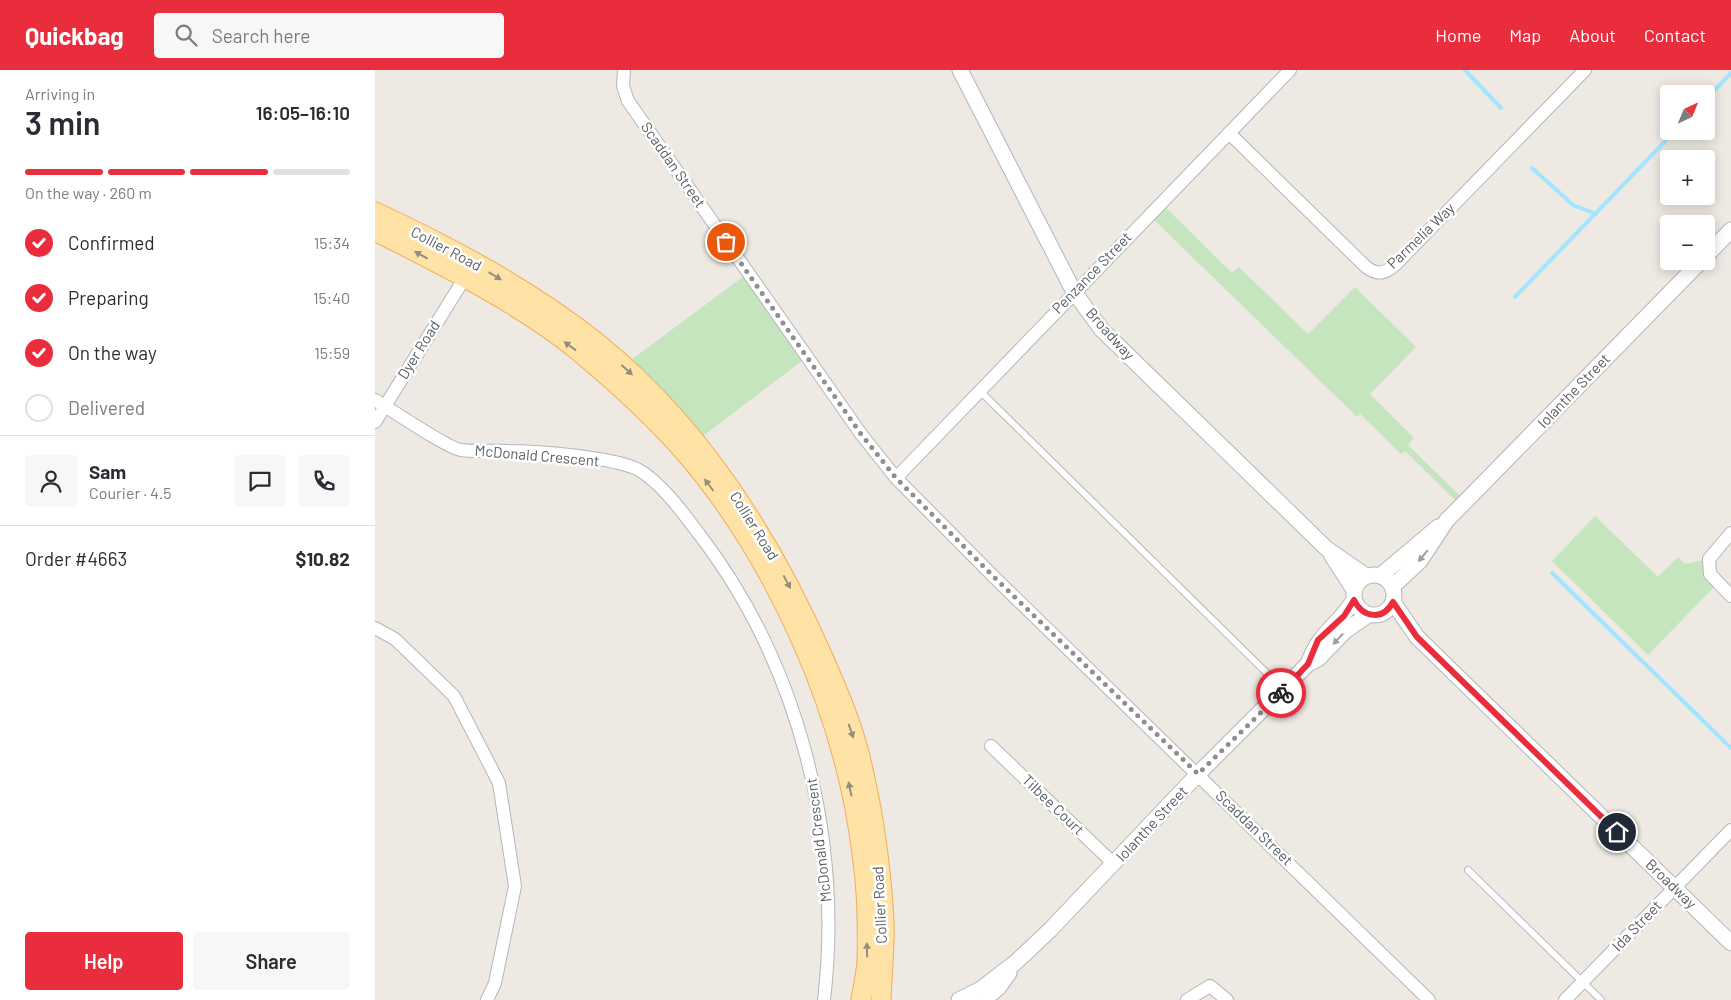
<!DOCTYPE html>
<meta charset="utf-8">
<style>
body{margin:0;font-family:Barlow,sans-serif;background:#f7f7f7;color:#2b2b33;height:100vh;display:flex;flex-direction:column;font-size:19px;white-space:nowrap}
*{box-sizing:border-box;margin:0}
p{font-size:16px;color:#7c7c81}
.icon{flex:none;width:28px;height:28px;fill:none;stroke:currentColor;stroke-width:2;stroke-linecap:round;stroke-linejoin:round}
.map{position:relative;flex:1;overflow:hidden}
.side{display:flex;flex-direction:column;background:#fff;width:375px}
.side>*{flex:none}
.needle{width:32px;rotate:44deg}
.controls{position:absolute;left:1285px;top:15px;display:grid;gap:10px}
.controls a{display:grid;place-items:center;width:55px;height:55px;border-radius:5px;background:#fff;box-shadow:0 2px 12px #0003;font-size:25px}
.pin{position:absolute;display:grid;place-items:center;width:42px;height:42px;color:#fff;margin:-21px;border:2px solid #fff;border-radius:50%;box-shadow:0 1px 5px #0007}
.courier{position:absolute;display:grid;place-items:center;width:50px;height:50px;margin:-25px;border:4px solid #e92d3d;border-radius:50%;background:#fff;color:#222;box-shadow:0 1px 6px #0007}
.overview em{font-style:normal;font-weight:600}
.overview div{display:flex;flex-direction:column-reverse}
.overview{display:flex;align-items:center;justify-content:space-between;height:85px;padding:0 25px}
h1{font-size:32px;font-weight:600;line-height:38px}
.bar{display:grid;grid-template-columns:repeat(4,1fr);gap:8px 5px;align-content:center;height:60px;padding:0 25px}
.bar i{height:6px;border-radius:4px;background:#e1e1e2}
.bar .active{background:#e92d3d}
.bar p{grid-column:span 4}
.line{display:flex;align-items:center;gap:12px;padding:0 25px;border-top:1px solid #e1e1e2}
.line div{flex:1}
.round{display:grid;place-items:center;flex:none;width:52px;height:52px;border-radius:5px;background:#f7f7f7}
ol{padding:0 25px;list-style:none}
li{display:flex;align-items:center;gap:15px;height:55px}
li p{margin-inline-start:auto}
li .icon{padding:5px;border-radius:50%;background:#e92d3d;color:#fff;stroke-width:4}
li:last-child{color:#7c7c81}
li i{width:28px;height:28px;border:2px solid #e1e1e2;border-radius:50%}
.cta{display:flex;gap:10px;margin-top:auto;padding:10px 25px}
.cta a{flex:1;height:58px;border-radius:5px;background:#e92d3d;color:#fff;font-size:20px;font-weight:600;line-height:58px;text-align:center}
.cta a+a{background:#f7f7f7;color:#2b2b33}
header{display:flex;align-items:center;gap:30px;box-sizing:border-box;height:70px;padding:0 25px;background:#e92d3d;color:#fff}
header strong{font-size:24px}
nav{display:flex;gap:28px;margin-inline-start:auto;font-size:18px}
.search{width:350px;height:45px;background:#f7f7f7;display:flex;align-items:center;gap:12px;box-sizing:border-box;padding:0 18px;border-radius:5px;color:#7c7c81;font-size:19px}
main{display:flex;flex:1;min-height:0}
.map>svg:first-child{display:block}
.green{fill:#c5e5bf}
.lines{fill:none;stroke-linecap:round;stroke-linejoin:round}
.stream{stroke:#a1e5ff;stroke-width:4}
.service-casing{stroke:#b3b6ba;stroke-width:8}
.minor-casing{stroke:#b3b6ba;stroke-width:14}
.tertiary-casing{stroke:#b3b6ba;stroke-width:17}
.primary-casing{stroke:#f1ad58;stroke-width:21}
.service{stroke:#fff;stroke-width:6}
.minor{stroke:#fff;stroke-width:12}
.tertiary{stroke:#fff;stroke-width:15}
.primary{stroke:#ffe2a6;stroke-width:19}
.oneway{fill:#948e7a}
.oneway2{fill:#9da0a1}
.done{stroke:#8e908f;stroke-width:5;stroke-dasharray:0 9}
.route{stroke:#e92d3d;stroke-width:6}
.labels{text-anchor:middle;stroke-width:5;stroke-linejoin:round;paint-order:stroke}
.street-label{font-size:15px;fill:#5b6063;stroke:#fff}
</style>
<header>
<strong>Quickbag</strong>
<div class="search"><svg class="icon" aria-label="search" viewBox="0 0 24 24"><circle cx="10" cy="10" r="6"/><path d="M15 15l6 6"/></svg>Search here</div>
<nav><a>Home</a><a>Map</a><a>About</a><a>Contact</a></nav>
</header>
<main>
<section class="side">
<div class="overview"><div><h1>3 min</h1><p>Arriving in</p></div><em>16:05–16:10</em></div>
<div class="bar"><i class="active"></i><i class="active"></i><i class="active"></i><i></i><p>On the way · 260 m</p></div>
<ol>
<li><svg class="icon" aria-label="check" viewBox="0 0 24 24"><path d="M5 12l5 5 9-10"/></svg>Confirmed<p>15:34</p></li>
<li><svg class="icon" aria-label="check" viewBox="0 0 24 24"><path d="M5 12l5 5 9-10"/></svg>Preparing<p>15:40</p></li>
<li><svg class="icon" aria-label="check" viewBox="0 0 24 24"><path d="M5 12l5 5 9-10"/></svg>On the way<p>15:59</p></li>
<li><i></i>Delivered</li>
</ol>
<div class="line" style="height:90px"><a class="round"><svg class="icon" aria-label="person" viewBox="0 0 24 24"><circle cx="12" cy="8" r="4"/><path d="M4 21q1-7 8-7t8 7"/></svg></a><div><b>Sam</b><p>Courier · 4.5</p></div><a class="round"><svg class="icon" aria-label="chat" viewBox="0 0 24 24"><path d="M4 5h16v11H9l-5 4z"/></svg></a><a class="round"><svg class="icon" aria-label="phone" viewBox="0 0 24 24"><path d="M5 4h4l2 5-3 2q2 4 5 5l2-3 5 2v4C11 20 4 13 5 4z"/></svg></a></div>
<div class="line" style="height:65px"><div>Order #4663</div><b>$10.82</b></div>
<div class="cta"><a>Help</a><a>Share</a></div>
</section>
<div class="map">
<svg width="1356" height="930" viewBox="0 0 1356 930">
<rect width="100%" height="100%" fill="#eee9e2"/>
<path class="green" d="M786 133 857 203 864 197 933 264 980 217 1041 277 995 324 1039 368 1033 375 1090 431 1086 436 1030 381 1026 384 985 344 982 347 774 145Z
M373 203 432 287 320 372 248 296Z
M1220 446 1283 507 1303 487 1310 494 1334 489 1343 513 1273 585 1177 491Z"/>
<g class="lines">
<path class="stream" d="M1090 0 1126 38
M1331 29 1356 3
M1157 98 1198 135 1221 144
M1140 227 1300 61
M1177 503 1356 678"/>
<g class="service-casing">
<path id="service" d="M606 322 908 619
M1093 800 1226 930"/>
</g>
<g class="minor-casing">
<path id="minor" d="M249 0 248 16 253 31 486 364 521 408 620 508 1054 930
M854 63 990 196C1002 206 1010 204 1021 194L1210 0
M0 330C15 339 74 379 86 380 101 382 118 380 133 381 163 381 236 387 262 399 285 411 309 444 324 464 424 594 468 769 449 930
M0 352 89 209
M521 408 915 0
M1356 463 1334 489 1335 504 1356 526
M0 558 20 569 79 626 124 713 140 816 120 913 112 930
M616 676 739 794
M812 930 835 916 852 930
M1190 930 1356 760"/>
</g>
<g class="tertiary-casing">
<path id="tertiary" d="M585 0 699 222 727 260 952 479 991 506
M1331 186 1356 160
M957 486 979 520
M979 525a20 20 0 1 1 40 0a20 20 0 1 1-40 0Z
M1005 506 1063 457
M1017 517 1045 491 1072 450 1086 436 1326 191
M1018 532 1042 567 1356 873
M933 594C945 561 962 557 979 530
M584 930 606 919 641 892 675 860 823 704 933 594 943 589 970 561 993 545
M609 930 624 917 634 903"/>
</g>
<g class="primary-casing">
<path id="primary" d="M0 142C76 177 155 219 221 272 323 354 396 468 448 587 463 621 479 658 487 695 499 746 506 798 509 850 510 876 507 903 506 930
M0 161C67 195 144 233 202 280 238 310 274 342 305 377 400 485 470 642 487 784 492 818 493 856 492 891 491 904 488 917 486 930"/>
</g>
<use href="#service" class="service"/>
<use href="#minor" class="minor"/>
<use href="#tertiary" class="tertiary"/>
<use href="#primary" class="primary"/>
</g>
<defs><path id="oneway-solid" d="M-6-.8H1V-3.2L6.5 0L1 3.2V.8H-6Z" transform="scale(1.25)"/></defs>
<g class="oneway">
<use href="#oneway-solid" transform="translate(46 185) rotate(-151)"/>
<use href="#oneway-solid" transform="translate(120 206) rotate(31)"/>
<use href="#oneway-solid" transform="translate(195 276) rotate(-144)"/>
<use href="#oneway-solid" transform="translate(252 300) rotate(42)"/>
<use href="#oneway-solid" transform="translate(334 415) rotate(-127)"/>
<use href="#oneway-solid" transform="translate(412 512) rotate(62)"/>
<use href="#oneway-solid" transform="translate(476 661) rotate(71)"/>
<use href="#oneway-solid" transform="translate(475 719) rotate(-102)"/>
<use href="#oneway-solid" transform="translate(492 880) rotate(-91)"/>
</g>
<g class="oneway2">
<use href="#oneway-solid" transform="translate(1048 486) rotate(129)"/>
<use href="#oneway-solid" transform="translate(963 569) rotate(133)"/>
</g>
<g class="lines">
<path class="done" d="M351 172 486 364 521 408 620 508 823 704 906 623"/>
<path class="route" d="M906 623 933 594 943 570 969 546 979 530C988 548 1008 551 1018 532L1042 567 1242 762"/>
</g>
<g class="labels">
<g class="street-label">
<text transform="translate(298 95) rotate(55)" y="5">Scaddan Street</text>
<text transform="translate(1046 166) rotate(-44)" y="5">Parmelia Way</text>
<text transform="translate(71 179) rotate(28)" y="5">Collier Road</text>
<text transform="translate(717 203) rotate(-46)" y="5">Penzance Street</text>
<text transform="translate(735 264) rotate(48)" y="5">Broadway</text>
<text transform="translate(44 280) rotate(-58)" y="5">Dyer Road</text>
<text transform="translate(1199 321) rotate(-46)" y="5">Iolanthe Street</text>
<text transform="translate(162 386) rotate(5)" y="5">McDonald Crescent</text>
<text transform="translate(379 456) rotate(58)" y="5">Collier Road</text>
<text transform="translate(678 735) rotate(44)" y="5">Tilbee Court</text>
<text transform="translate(777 754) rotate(-47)" y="5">Iolanthe Street</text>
<text transform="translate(879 758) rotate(44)" y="5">Scaddan Street</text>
<text transform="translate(444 770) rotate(-97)" y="5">McDonald Crescent</text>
<text transform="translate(1296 814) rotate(44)" y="5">Broadway</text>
<text transform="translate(505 835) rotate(-93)" y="5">Collier Road</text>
<text transform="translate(1262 856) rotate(-46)" y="5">Ida Street</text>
</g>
</g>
</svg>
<div class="controls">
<a><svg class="needle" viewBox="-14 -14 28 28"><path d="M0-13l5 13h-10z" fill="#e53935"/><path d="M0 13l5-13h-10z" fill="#7c7c81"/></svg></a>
<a>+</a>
<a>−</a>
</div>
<div class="pin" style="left:351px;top:172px;background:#ea580c"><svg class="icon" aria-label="bag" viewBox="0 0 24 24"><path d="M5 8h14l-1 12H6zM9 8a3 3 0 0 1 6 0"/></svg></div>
<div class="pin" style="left:1242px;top:762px;background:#1f2937"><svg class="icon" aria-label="home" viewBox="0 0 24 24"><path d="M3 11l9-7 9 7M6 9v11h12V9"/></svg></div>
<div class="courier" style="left:906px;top:623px"><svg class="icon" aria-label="bike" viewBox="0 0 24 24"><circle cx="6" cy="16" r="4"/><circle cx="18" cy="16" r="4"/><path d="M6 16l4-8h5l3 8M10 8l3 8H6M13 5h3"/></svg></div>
</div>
</main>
